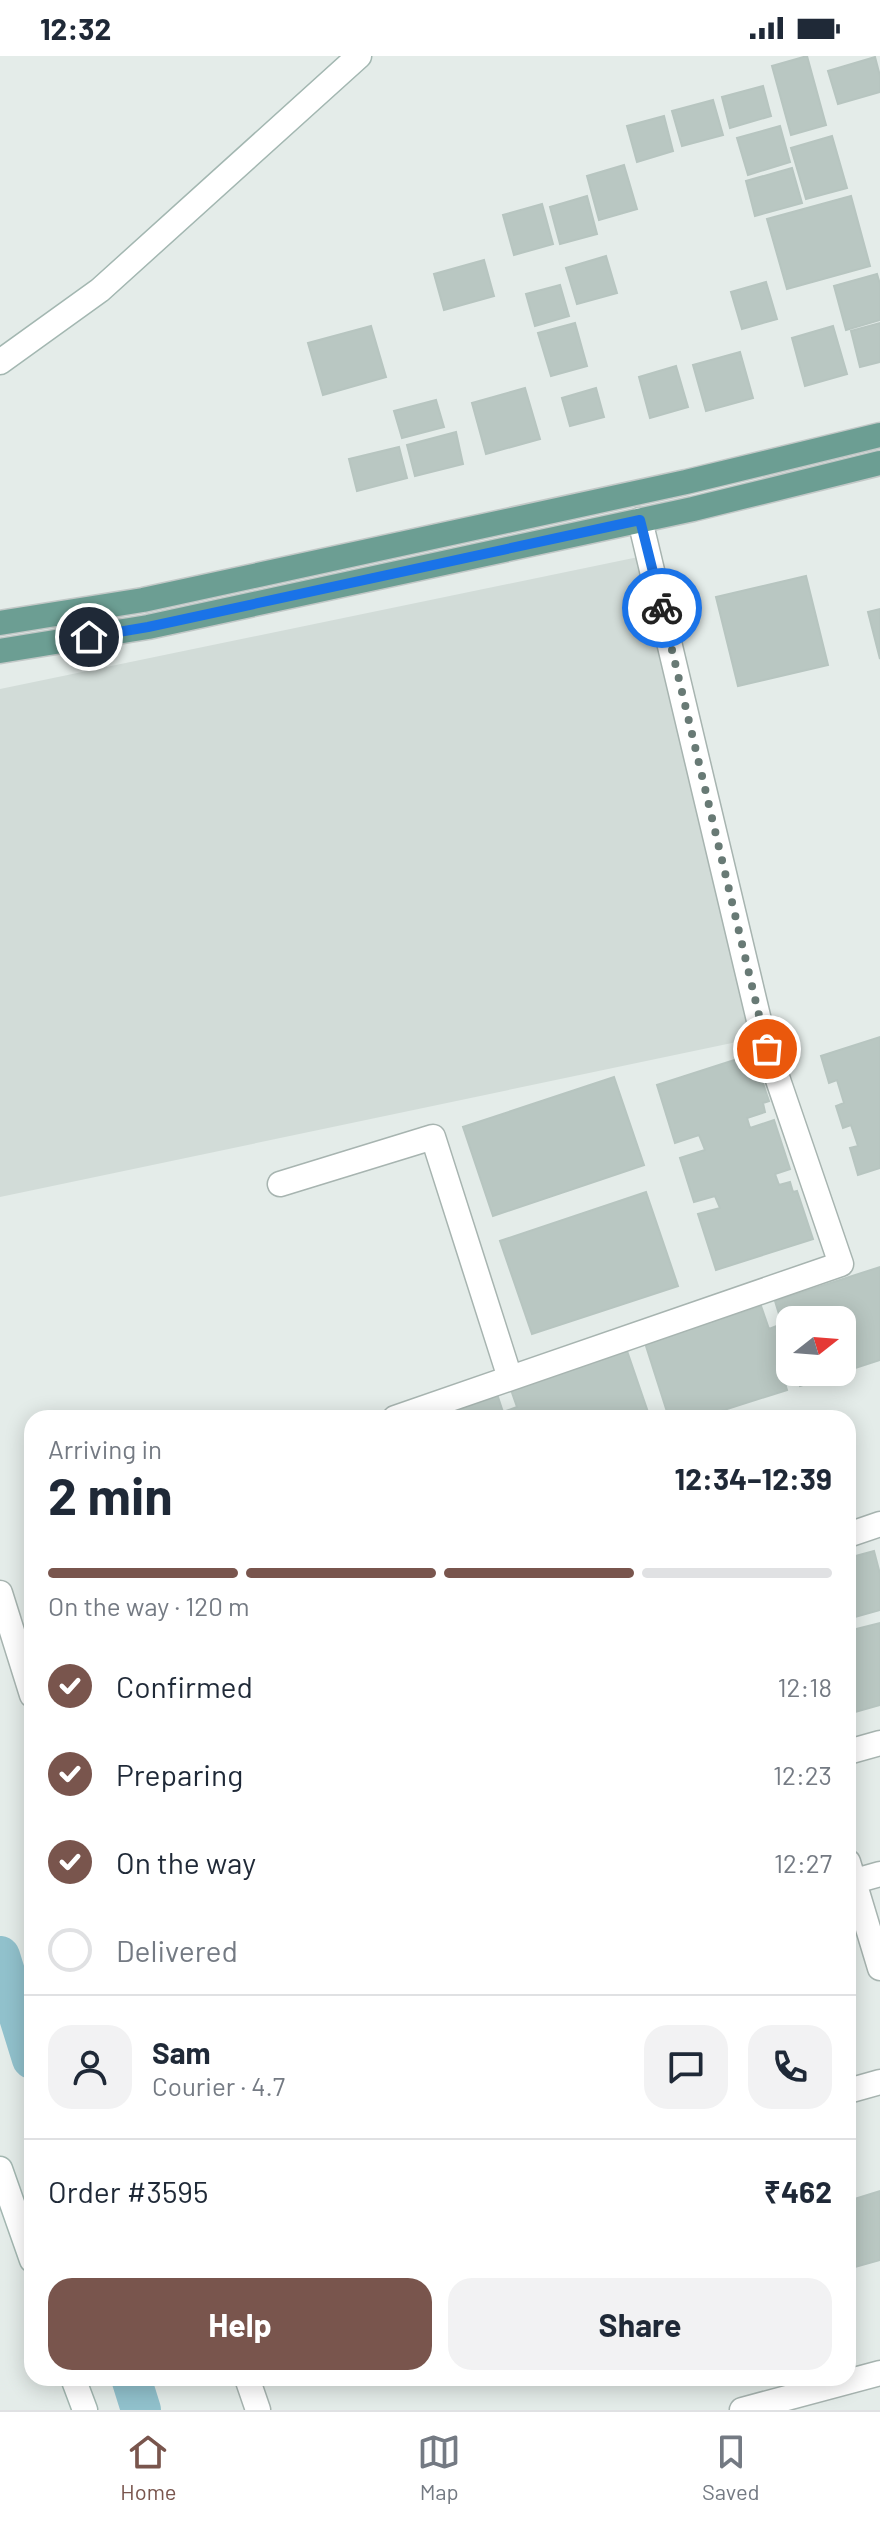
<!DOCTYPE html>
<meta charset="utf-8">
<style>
body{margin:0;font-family:Barlow,sans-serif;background:#f2f2f3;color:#1f2937;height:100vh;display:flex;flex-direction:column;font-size:30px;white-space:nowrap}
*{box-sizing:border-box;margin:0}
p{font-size:26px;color:#747a83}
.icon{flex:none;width:44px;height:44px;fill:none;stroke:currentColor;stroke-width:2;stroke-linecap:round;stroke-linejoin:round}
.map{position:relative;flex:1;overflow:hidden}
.drawer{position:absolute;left:24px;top:1354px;width:832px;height:976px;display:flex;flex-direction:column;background:#fff;border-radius:24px;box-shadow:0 4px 20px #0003}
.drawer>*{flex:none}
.needle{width:52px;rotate:73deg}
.fabs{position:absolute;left:776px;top:1250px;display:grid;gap:16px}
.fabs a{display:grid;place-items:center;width:80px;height:80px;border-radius:16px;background:#fff;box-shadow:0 4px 20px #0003;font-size:40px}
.pin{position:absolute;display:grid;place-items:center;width:68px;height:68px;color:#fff;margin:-34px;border:4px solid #fff;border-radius:50%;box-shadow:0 2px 8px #0007}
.courier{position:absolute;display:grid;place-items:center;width:80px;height:80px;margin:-40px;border:6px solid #1a73e8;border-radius:50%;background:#fff;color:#222;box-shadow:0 2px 10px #0007}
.headline em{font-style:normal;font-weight:700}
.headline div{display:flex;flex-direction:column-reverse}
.headline{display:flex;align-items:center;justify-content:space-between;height:136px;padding:0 24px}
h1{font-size:52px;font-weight:700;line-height:60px}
.bar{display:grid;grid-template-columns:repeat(4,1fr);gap:12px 8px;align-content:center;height:96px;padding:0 24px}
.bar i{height:10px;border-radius:6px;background:#e0e1e3}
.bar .current{background:#79554d}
.bar p{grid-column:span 4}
.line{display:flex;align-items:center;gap:20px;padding:0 24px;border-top:2px solid #e0e1e3}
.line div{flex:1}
.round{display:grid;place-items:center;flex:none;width:84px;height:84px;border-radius:24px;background:#f2f2f3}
ol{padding:0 24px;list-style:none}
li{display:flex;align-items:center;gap:24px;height:88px}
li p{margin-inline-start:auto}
li .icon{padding:8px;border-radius:50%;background:#79554d;color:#fff;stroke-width:4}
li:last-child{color:#747a83}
li i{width:44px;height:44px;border:4px solid #e0e1e3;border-radius:50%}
.action{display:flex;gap:16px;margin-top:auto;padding:16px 24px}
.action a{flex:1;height:92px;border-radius:24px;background:#79554d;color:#fff;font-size:32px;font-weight:700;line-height:92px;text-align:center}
.action a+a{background:#f2f2f3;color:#1f2937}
.status{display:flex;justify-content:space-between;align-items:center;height:56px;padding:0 40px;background:#fff;direction:ltr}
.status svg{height:22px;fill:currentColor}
.tabs{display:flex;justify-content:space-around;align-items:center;height:112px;border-top:2px solid #e0e1e3;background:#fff;font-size:22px;color:#747a83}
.tabs a{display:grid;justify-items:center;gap:4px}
.tabs .current{color:#79554d}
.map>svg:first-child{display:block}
.built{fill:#d2dcd8}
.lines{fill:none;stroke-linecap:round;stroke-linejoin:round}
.canal{stroke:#91c1cc;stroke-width:40}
.building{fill:#b9c7c2;stroke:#b7c5c0;stroke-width:2}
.street-casing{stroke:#a7b4b0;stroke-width:27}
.secondary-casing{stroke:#a3b7b1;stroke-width:27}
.primary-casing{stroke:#c2c8c7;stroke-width:27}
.street{stroke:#fff;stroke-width:24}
.secondary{stroke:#fff;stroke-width:24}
.primary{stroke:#6c9e93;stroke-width:24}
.done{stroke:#687a75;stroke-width:8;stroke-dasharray:0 14.4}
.route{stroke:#1a73e8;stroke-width:10}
</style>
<div class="status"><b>12:32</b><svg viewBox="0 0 49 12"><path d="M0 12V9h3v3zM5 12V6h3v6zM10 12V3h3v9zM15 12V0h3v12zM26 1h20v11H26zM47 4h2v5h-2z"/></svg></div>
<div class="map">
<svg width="880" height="2354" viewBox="0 0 880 2354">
<rect width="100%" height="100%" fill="#e4ece9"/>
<path class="built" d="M648 499 751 983 0 1141V633Z"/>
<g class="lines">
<path class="canal" d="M0 1900 32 2003
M131 2322 141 2354"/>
</g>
<path class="building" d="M807 0 826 69 791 79 772 10Z
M875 1 880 20V36L838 48 828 15Z
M763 30 771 60 730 72 722 41Z
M713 44 723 79 682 90 672 55Z
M664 60 673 95 637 106 627 70Z
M780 70 790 106 748 119 737 82Z
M832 80 847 132 806 143 791 92Z
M624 109 637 153 599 164 587 120Z
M792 112 802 147 755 160 746 125Z
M587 140 597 178 560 188 550 151Z
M851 140 870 210 787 233 767 163Z
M542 148 553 188 514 199 503 159Z
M606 200 617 237 577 248 566 212Z
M484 204 494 240 444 254 434 218Z
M877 218 880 228V264L846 274 834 230Z
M766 226 777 263 742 273 731 236Z
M560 229 569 260 535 270 526 238Z
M575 267 587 310 551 320 538 277Z
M880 267V306L860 311 851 275Z
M371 270 386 321 323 339 308 287Z
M833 270 847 318 805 330 792 282Z
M740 296 753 342 706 355 693 309Z
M676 310 688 351 650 362 639 321Z
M525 332 540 383 486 398 472 347Z
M596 332 604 361 570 370 562 342Z
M436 344 444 371 402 382 394 355Z
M456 376 463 408 415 420 407 389Z
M399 391 407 422 357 435 349 403Z
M806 520 828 609 738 630 716 541Z
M880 553V603L868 556Z
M880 981V1112L858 1119 850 1092 858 1090 851 1069 843 1072 836 1050 844 1047 837 1024 829 1027 821 1000Z
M753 998 769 1045 763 1047 765 1056 747 1062 750 1072 774 1064 790 1113 775 1118 779 1129 790 1126 793 1136 797 1135 813 1183 716 1214 698 1158 720 1152 715 1140 694 1146 680 1102 705 1094 699 1079 675 1087 657 1029Z
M614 1021 644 1109 493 1160 463 1071Z
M646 1136 678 1230 532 1278 500 1185Z
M880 1211V1304L800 1330 796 1316H842V1264H790V1304L779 1307 787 1334 699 1362H669L645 1287 761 1250 769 1273 782 1268 775 1245Z
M625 1289 650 1362H406L495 1332 503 1356 517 1351 509 1328Z
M874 1495 880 1518V1554L848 1563V1502Z
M880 1567V1649L855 1656 848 1630V1575Z
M880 2135V2204L848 2213V2145Z"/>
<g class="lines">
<g class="street-casing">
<path id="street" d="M280 1128 433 1081 510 1322
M395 1362 841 1208 762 977 640 464
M848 1479 880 1468
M0 1537 32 1639
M848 1696 880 1687
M848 1806 880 1912
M848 1827 880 1818
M848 2035 880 2026
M247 2322 258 2354
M742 2354 880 2317"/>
</g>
<g class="secondary-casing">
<path id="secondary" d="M0 306 100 234 359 0
M0 2113 32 2204
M73 2322 85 2354"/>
</g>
<g class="primary-casing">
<path id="primary" d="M0 567 143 544 686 426 880 379
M0 595 148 571 693 453 880 407"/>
</g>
<use href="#street" class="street"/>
<use href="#secondary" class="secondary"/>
<use href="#primary" class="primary"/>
</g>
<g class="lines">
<path class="done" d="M662 552 767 993"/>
<path class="route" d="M89 581 148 571 640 464 662 552"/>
</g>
</svg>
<div class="fabs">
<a><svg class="needle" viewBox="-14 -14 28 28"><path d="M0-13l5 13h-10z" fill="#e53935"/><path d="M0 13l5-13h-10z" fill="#747a83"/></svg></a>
</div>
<div class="pin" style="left:767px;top:993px;background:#ea580c"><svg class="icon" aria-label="bag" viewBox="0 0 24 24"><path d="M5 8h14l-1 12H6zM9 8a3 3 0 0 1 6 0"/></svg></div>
<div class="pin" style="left:89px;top:581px;background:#1f2937"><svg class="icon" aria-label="home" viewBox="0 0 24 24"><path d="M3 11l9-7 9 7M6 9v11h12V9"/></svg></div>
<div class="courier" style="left:662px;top:552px"><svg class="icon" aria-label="bike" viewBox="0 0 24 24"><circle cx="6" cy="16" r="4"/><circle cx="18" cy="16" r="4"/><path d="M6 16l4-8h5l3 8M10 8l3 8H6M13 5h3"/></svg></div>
<section class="drawer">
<div class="headline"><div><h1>2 min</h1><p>Arriving in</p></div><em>12:34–12:39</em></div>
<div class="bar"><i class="current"></i><i class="current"></i><i class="current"></i><i></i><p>On the way · 120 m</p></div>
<ol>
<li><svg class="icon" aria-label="check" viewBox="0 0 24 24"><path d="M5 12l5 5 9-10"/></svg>Confirmed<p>12:18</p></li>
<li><svg class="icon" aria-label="check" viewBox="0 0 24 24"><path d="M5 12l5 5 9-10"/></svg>Preparing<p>12:23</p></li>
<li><svg class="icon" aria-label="check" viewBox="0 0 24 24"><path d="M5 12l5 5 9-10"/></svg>On the way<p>12:27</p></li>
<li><i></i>Delivered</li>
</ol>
<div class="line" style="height:144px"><a class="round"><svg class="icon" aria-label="person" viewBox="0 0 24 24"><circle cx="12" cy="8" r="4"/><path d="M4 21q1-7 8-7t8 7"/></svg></a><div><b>Sam</b><p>Courier · 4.7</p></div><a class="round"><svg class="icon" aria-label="chat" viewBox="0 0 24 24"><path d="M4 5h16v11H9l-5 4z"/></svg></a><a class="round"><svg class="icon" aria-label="phone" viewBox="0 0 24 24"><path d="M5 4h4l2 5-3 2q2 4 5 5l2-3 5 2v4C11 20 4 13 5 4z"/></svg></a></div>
<div class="line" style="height:104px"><div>Order #3595</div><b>₹462</b></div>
<div class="action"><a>Help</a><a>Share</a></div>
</section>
</div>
<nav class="tabs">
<a class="current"><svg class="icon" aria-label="home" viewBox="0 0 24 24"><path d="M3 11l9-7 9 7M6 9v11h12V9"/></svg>Home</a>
<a><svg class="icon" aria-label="map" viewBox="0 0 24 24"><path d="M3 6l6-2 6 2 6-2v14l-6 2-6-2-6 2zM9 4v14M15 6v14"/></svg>Map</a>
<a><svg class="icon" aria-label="saved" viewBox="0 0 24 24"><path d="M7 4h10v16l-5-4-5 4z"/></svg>Saved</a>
</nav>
